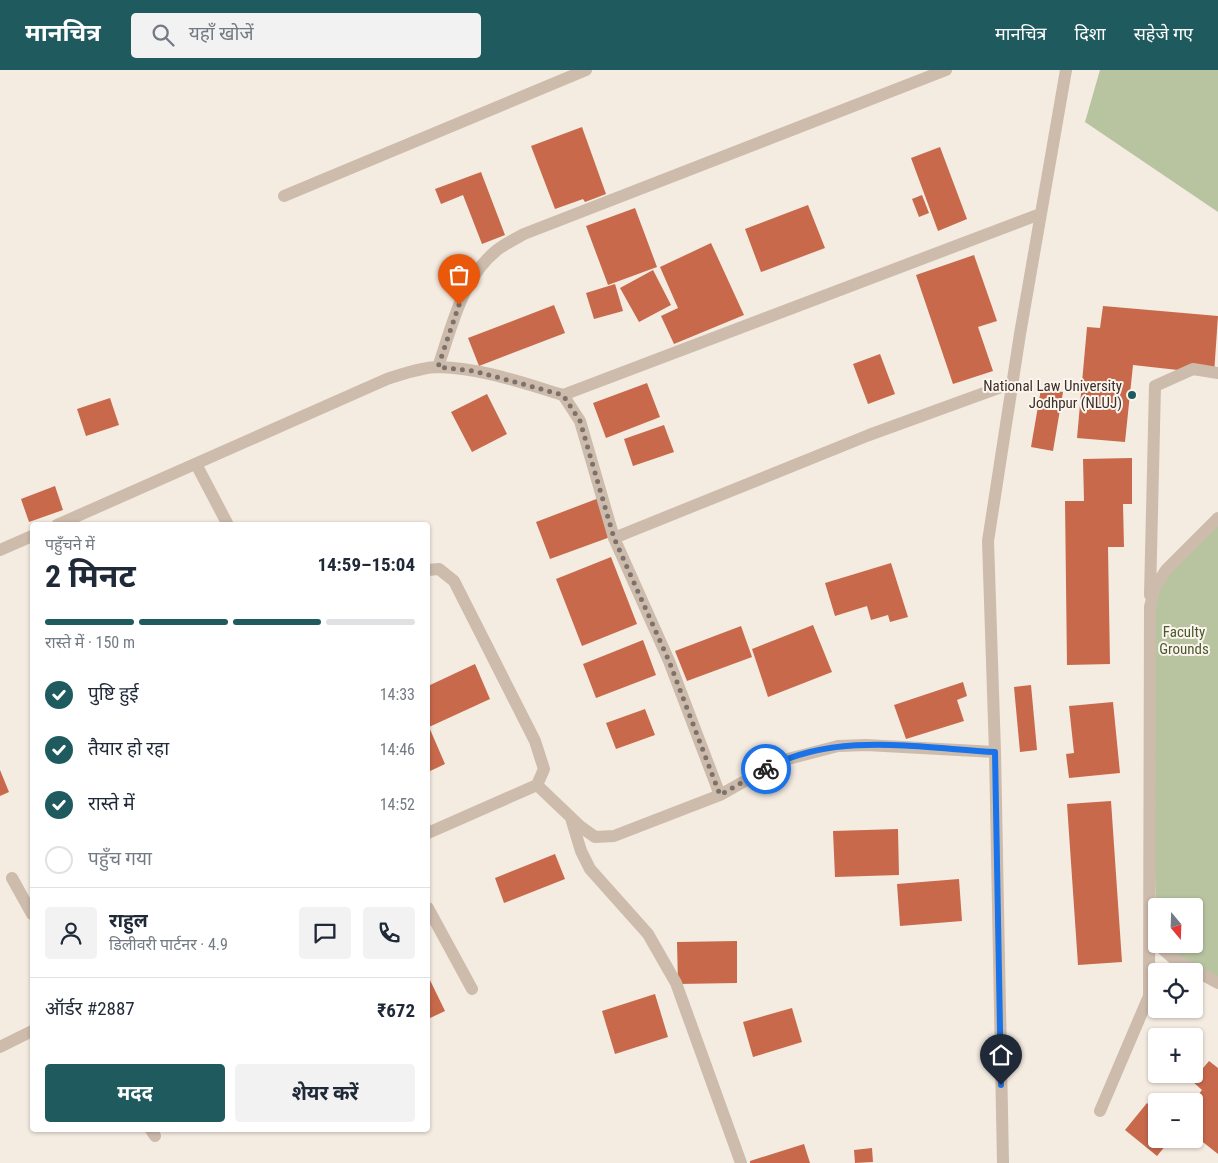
<!DOCTYPE html>
<html lang="hi">
<meta charset="utf-8">
<style>
body{margin:0;font-family:"Roboto Condensed","Noto Sans Devanagari",sans-serif;background:#f2f2f3;color:#1f2937;height:100vh;display:flex;flex-direction:column;font-size:19px;white-space:nowrap}
*{box-sizing:border-box;margin:0}
p{font-size:16px;color:#747a83}
.icon{flex:none;width:28px;height:28px;fill:none;stroke:currentColor;stroke-width:2;stroke-linecap:round;stroke-linejoin:round}
.map{position:relative;flex:1;overflow:hidden}
.side{position:absolute;left:30px;top:452px;width:400px;height:610px;display:flex;flex-direction:column;background:#fff;border-radius:5px;box-shadow:0 1px 4px #0004}
.side>*{flex:none}
.needle{width:32px;rotate:161deg}
.controls{position:absolute;left:1148px;top:828px;display:grid;gap:10px}
.controls a{display:grid;place-items:center;width:55px;height:55px;border-radius:5px;background:#fff;box-shadow:0 1px 4px #0004;font-size:25px}
.pin{position:absolute;display:grid;place-items:center;width:42px;height:42px;color:#fff;margin:-51px -21px;border-radius:50% 50% 50% 0;rotate:-45deg;box-shadow:0 0 5px #0007}
.pin .icon{rotate:45deg}
.courier{position:absolute;display:grid;place-items:center;width:50px;height:50px;margin:-25px;border:4px solid #1a73e8;border-radius:50%;background:#fff;color:#222;box-shadow:0 1px 6px #0007}
.headline em{font-style:normal;font-weight:700}
.headline div{display:flex;flex-direction:column-reverse}
.headline{display:flex;align-items:center;justify-content:space-between;height:85px;padding:0 15px}
h1{font-size:32px;font-weight:700;line-height:38px}
.bar{display:grid;grid-template-columns:repeat(4,1fr);gap:8px 5px;align-content:center;height:60px;padding:0 15px}
.bar i{height:6px;border-radius:4px;background:#e0e1e3}
.bar .current{background:#1f5a5e}
.bar p{grid-column:span 4}
.line{display:flex;align-items:center;gap:12px;padding:0 15px;border-top:1px solid #e0e1e3}
.line div{flex:1}
.round{display:grid;place-items:center;flex:none;width:52px;height:52px;border-radius:5px;background:#f2f2f3}
ol{padding:0 15px;list-style:none}
li{display:flex;align-items:center;gap:15px;height:55px}
li p{margin-inline-start:auto}
li .icon{padding:5px;border-radius:50%;background:#1f5a5e;color:#fff;stroke-width:4}
li:last-child{color:#747a83}
li i{width:28px;height:28px;border:2px solid #e0e1e3;border-radius:50%}
.button{display:flex;gap:10px;margin-top:auto;padding:10px 15px}
.button a{flex:1;height:58px;border-radius:5px;background:#1f5a5e;color:#fff;font-size:20px;font-weight:700;line-height:58px;text-align:center}
.button a+a{background:#f2f2f3;color:#1f2937}
header{display:flex;align-items:center;gap:30px;box-sizing:border-box;height:70px;padding:0 25px;background:#1f5a5e;color:#fff}
header strong{font-size:24px}
nav{display:flex;gap:28px;margin-inline-start:auto;font-size:18px}
.search{width:350px;height:45px;background:#f2f2f3;display:flex;align-items:center;gap:12px;box-sizing:border-box;padding:0 18px;border-radius:5px;color:#747a83;font-size:19px}
.map>svg:first-child{display:block}
.green{fill:#b8c4a0}
.building{fill:#c8694b}
.lines{fill:none;stroke-linecap:round;stroke-linejoin:round}
.minor{stroke:#cdbbac;stroke-width:12}
.done{stroke:#7c716b;stroke-width:5;stroke-dasharray:0 9}
.route{stroke:#1a73e8;stroke-width:6}
.poi-dot{fill:#1f5a5e;stroke:#fbf5ee;stroke-width:2}
.labels{text-anchor:middle;stroke-width:4;stroke-linejoin:round;paint-order:stroke}
.poi-label{font-size:15px;fill:#3b302b;stroke:#fbf5ee;text-anchor:end}
.park-label{font-size:15px;fill:#4a5a2e;stroke:#fbf5ee}
</style>
<header>
<strong>मानचित्र</strong>
<div class="search"><svg class="icon" aria-label="search" viewBox="0 0 24 24"><circle cx="10" cy="10" r="6"/><path d="M15 15l6 6"/></svg>यहाँ खोजें</div>
<nav><a>मानचित्र</a><a>दिशा</a><a>सहेजे गए</a></nav>
</header>
<div class="map">
<svg width="1218" height="1093" viewBox="0 0 1218 1093">
<rect width="100%" height="100%" fill="#f4ebe1"/>
<path class="green" d="M1100 0H1218V142L1085 52Z
M1218 448V913L1163 874H1194V836H1156V858L1150 537 1155 517Z"/>
<path class="building" d="M582 57 606 124 585 132 583 129 555 139 531 76Z
M940 77 967 149 938 161 911 88Z
M481 102 505 165 482 174 463 125 441 134 435 119Z
M922 125 929 143 919 147 912 129Z
M808 135 825 178 761 202 745 159Z
M635 138 657 197 608 215 586 156Z
M711 173 744 245 674 274 661 246 678 238 660 197Z
M974 185 997 251 978 257 993 301 953 314 916 205Z
M653 200 671 235 639 252 620 218Z
M615 214 623 241 594 249 586 223Z
M554 235 565 263 479 296 468 268Z
M1103 236 1218 246 1214 304 1133 295 1125 372 1077 368 1087 257 1100 258Z
M880 284 895 324 868 334 853 294Z
M647 313 660 347 606 368 593 333Z
M1041 319 1063 322 1053 381 1031 377Z
M487 324 507 364 472 382 451 342Z
M110 328 119 355 86 366 77 339Z
M664 355 674 382 633 396 624 369Z
M1132 388V434H1123L1124 477H1108L1110 594 1067 595 1065 431H1084L1083 389Z
M55 416 63 440 29 452 21 429Z
M599 428 613 466 550 489 536 452Z
M611 487 637 554 582 576 556 509Z
M891 493 908 547 890 552 888 545 871 550 867 536 835 546 825 513Z
M813 555 832 602 768 627 752 579Z
M741 556 752 587 687 611 675 581Z
M643 570 656 605 596 628 583 594Z
M475 594 490 629 429 657 445 694 428 702V616Z
M963 612 967 626 957 630 964 651 906 669 894 635Z
M1031 615 1037 680 1020 682 1014 617Z
M1113 632 1120 703 1069 708 1066 684 1074 683 1069 636Z
M645 639 655 665 616 679 606 653Z
M0 700 9 722 0 726Z
M1111 731 1122 892 1078 895 1067 734Z
M898 759 899 805 835 807 833 761Z
M555 784 565 809 504 833 495 808Z
M959 809 962 851 900 856 897 814Z
M737 871V913L678 914 677 872Z
M428 906 445 941 428 949Z
M655 924 668 967 615 984 602 941Z
M792 938 802 972 753 987 743 952Z
M1209 991 1218 998V1084L1194 1065V1030L1202 1020 1192 1011Z
M1147 1033 1156 1041V1069H1171L1157 1086 1125 1060Z
M804 1074 810 1093H750V1091Z
M872 1078 873 1092 855 1093 854 1080Z"/>
<g class="lines">
<path class="minor" d="M284 126 586 0
M438 297C452 256 462 208 497 180 505 174 515 169 524 164L946 0
M196 394 228 455
M57 455 387 309C403 304 422 297 439 297 481 298 523 313 563 325
M614 468 869 365 1012 313
M0 480 32 466
M428 500 439 499 454 511 535 671 544 699 537 715 428 763
M1150 525 1155 316 1193 299 1218 303
M537 715 581 757 595 767 614 766 720 725 780 691 838 676 866 675 995 682
M720 725 669 591 614 468 580 351 563 325 1040 144
M571 748 581 781 590 799 648 864 676 913 741 1093
M12 808 32 844
M428 838 472 919
M1157 874 1174 889 1218 913
M0 977 32 961
M1100 1041 1149 926 1150 537 1155 517 1166 500 1218 448
M151 1060 155 1066
M1003 1093 995 682 988 471 1020 264 1066 0"/>
</g>
<g class="lines">
<path class="done" d="M459 235 438 297 474 301 563 325 580 351 614 468 669 591 720 725 766 699"/>
<path class="route" d="M766 699C834 661 920 678 995 682L1001 1015"/>
</g>
<circle class="poi-dot" cx="1132" cy="325" r="5"/>
<g class="labels">
<g class="poi-label">
<text x="1122" y="321">National Law University<tspan x="1122" dy="17">Jodhpur (NLUJ)</tspan></text>
</g>
<g class="park-label">
<text x="1184" y="567">Faculty<tspan x="1184" dy="17">Grounds</tspan></text>
</g>
</g>
</svg>
<div class="controls">
<a><svg class="needle" viewBox="-14 -14 28 28"><path d="M0-13l5 13h-10z" fill="#e53935"/><path d="M0 13l5-13h-10z" fill="#747a83"/></svg></a>
<a><svg class="icon" aria-label="locate" viewBox="0 0 24 24"><circle cx="12" cy="12" r="6"/><path d="M12 2v4M12 18v4M2 12h4M18 12h4"/></svg></a>
<a>+</a>
<a>−</a>
</div>
<div class="pin" style="left:459px;top:235px;background:#ea580c"><svg class="icon" aria-label="bag" viewBox="0 0 24 24"><path d="M5 8h14l-1 12H6zM9 8a3 3 0 0 1 6 0"/></svg></div>
<div class="pin" style="left:1001px;top:1015px;background:#1f2937"><svg class="icon" aria-label="home" viewBox="0 0 24 24"><path d="M3 11l9-7 9 7M6 9v11h12V9"/></svg></div>
<div class="courier" style="left:766px;top:699px"><svg class="icon" aria-label="bike" viewBox="0 0 24 24"><circle cx="6" cy="16" r="4"/><circle cx="18" cy="16" r="4"/><path d="M6 16l4-8h5l3 8M10 8l3 8H6M13 5h3"/></svg></div>
<section class="side">
<div class="headline"><div><h1>2 मिनट</h1><p>पहुँचने में</p></div><em>14:59–15:04</em></div>
<div class="bar"><i class="current"></i><i class="current"></i><i class="current"></i><i></i><p>रास्ते में · 150 m</p></div>
<ol>
<li><svg class="icon" aria-label="check" viewBox="0 0 24 24"><path d="M5 12l5 5 9-10"/></svg>पुष्टि हुई<p>14:33</p></li>
<li><svg class="icon" aria-label="check" viewBox="0 0 24 24"><path d="M5 12l5 5 9-10"/></svg>तैयार हो रहा<p>14:46</p></li>
<li><svg class="icon" aria-label="check" viewBox="0 0 24 24"><path d="M5 12l5 5 9-10"/></svg>रास्ते में<p>14:52</p></li>
<li><i></i>पहुँच गया</li>
</ol>
<div class="line" style="height:90px"><a class="round"><svg class="icon" aria-label="person" viewBox="0 0 24 24"><circle cx="12" cy="8" r="4"/><path d="M4 21q1-7 8-7t8 7"/></svg></a><div><b>राहुल</b><p>डिलीवरी पार्टनर · 4.9</p></div><a class="round"><svg class="icon" aria-label="chat" viewBox="0 0 24 24"><path d="M4 5h16v11H9l-5 4z"/></svg></a><a class="round"><svg class="icon" aria-label="phone" viewBox="0 0 24 24"><path d="M5 4h4l2 5-3 2q2 4 5 5l2-3 5 2v4C11 20 4 13 5 4z"/></svg></a></div>
<div class="line" style="height:65px"><div>ऑर्डर #2887</div><b>₹672</b></div>
<div class="button"><a>मदद</a><a>शेयर करें</a></div>
</section>
</div>
